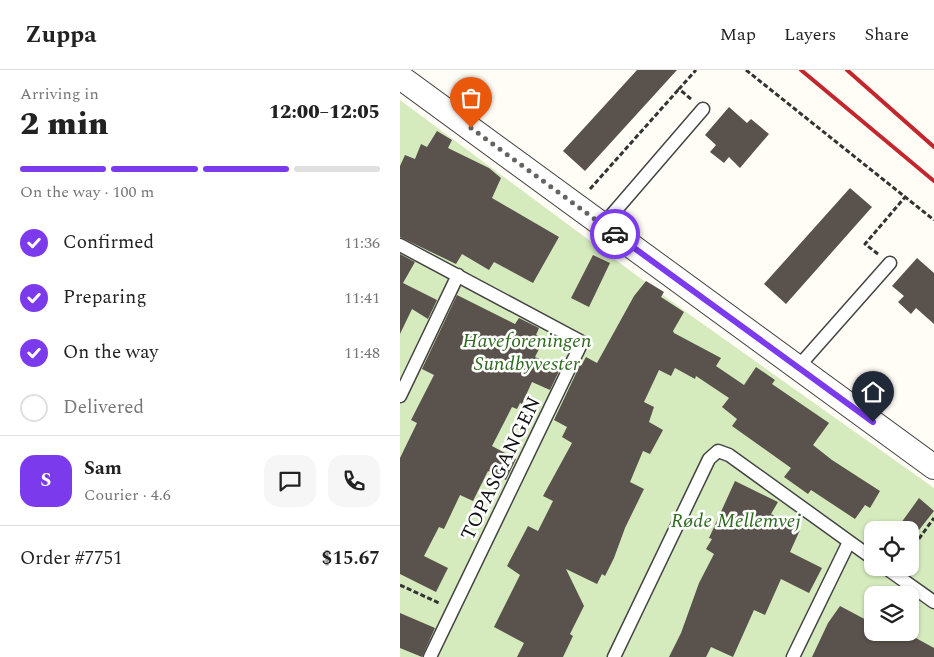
<!DOCTYPE html>
<meta charset="utf-8">
<style>
body{margin:0;font-family:Spectral,serif;background:#f6f6f6;color:#222;height:100vh;display:flex;flex-direction:column;font-size:19px;white-space:nowrap}
*{box-sizing:border-box;margin:0}
p{font-size:16px;color:#767676}
.icon{flex:none;width:28px;height:28px;fill:none;stroke:currentColor;stroke-width:2;stroke-linecap:round;stroke-linejoin:round}
.map{position:relative;flex:1;overflow:hidden}
.sheet{display:flex;flex-direction:column;background:#fff;width:400px}
.sheet>*{flex:none}
.buttons{position:absolute;left:464px;top:451px;display:grid;gap:10px}
.buttons a{display:grid;place-items:center;width:55px;height:55px;border-radius:10px;background:#fff;box-shadow:0 1px 4px #0004;font-size:25px}
.pin{position:absolute;display:grid;place-items:center;width:42px;height:42px;color:#fff;margin:-51px -21px;border-radius:50% 50% 50% 0;rotate:-45deg;box-shadow:0 0 5px #0007}
.pin .icon{rotate:45deg}
.courier{position:absolute;display:grid;place-items:center;width:50px;height:50px;margin:-25px;border:4px solid #7c3aed;border-radius:50%;background:#fff;color:#222;box-shadow:0 1px 6px #0007}
.summary em{font-style:normal;font-weight:800}
.summary div{display:flex;flex-direction:column-reverse}
.summary{display:flex;align-items:center;justify-content:space-between;height:85px;padding:0 20px}
h1{font-size:32px;font-weight:800;line-height:38px}
.bar{display:grid;grid-template-columns:repeat(4,1fr);gap:8px 5px;align-content:center;height:60px;padding:0 20px}
.bar i{height:6px;border-radius:4px;background:#e0e0e0}
.bar .selected{background:#7c3aed}
.bar p{grid-column:span 4}
.line{display:flex;align-items:center;gap:12px;padding:0 20px;border-top:1px solid #e0e0e0}
.line div{flex:1}
.round{display:grid;place-items:center;flex:none;width:52px;height:52px;border-radius:15px;background:#f6f6f6}
ol{padding:0 20px;list-style:none}
li{display:flex;align-items:center;gap:15px;height:55px}
li p{margin-inline-start:auto}
li .icon{padding:5px;border-radius:50%;background:#7c3aed;color:#fff;stroke-width:4}
li:last-child{color:#767676}
li i{width:28px;height:28px;border:2px solid #e0e0e0;border-radius:50%}
header{display:flex;align-items:center;gap:30px;box-sizing:border-box;height:70px;padding:0 25px;background:#fff;border-bottom:1px solid #e0e0e0}
header strong{font-size:24px}
nav{display:flex;gap:28px;margin-inline-start:auto;font-size:18px}
main{display:flex;flex:1;min-height:0}
.map>svg:first-child{display:block}
.green{fill:#d5ebbd;fill-rule:evenodd}
.building{fill:#5a524d}
.lines{fill:none;stroke-linecap:round;stroke-linejoin:round}
.service-casing{stroke:#444;stroke-width:15}
.minor-casing{stroke:#444;stroke-width:26}
.path{stroke:#333;stroke-width:3;stroke-dasharray:5 2.5;stroke-linecap:butt}
.service{stroke:#fff;stroke-width:12}
.minor{stroke:#fff;stroke-width:24}
.rail{stroke:#c4262e;stroke-width:4}
.done{stroke:#646461;stroke-width:5;stroke-dasharray:0 9}
.route{stroke:#7c3aed;stroke-width:6}
.labels{text-anchor:middle;stroke-width:5;stroke-linejoin:round;paint-order:stroke}
.park-label{font-size:20px;font-style:italic;fill:#2f6b1f;stroke:#fff}
.street-label{font-size:20px;fill:#111;stroke:#fff}
</style>
<header>
<strong>Zuppa</strong>
<nav><a>Map</a><a>Layers</a><a>Share</a></nav>
</header>
<main>
<section class="sheet">
<div class="summary"><div><h1>2 min</h1><p>Arriving in</p></div><em>12:00–12:05</em></div>
<div class="bar"><i class="selected"></i><i class="selected"></i><i class="selected"></i><i></i><p>On the way · 100 m</p></div>
<ol>
<li><svg class="icon" aria-label="check" viewBox="0 0 24 24"><path d="M5 12l5 5 9-10"/></svg>Confirmed<p>11:36</p></li>
<li><svg class="icon" aria-label="check" viewBox="0 0 24 24"><path d="M5 12l5 5 9-10"/></svg>Preparing<p>11:41</p></li>
<li><svg class="icon" aria-label="check" viewBox="0 0 24 24"><path d="M5 12l5 5 9-10"/></svg>On the way<p>11:48</p></li>
<li><i></i>Delivered</li>
</ol>
<div class="line" style="height:90px"><b class="round" style="background:#7c3aed;color:#fff">S</b><div><b>Sam</b><p>Courier · 4.6</p></div><a class="round"><svg class="icon" aria-label="chat" viewBox="0 0 24 24"><path d="M4 5h16v11H9l-5 4z"/></svg></a><a class="round"><svg class="icon" aria-label="phone" viewBox="0 0 24 24"><path d="M5 4h4l2 5-3 2q2 4 5 5l2-3 5 2v4C11 20 4 13 5 4z"/></svg></a></div>
<div class="line" style="height:65px"><div>Order #7751</div><b>$15.67</b></div>
</section>
<div class="map">
<svg width="534" height="587" viewBox="0 0 534 587">
<rect width="100%" height="100%" fill="#fffdf5"/>
<path class="green" d="M0 30 286 242 534 418V587H0ZM472 460H510V498H472ZM472 525H510V562H472Z"/>
<path class="building" d="M237 0H277L185 101 163 81Z
M329 37 347 53 351 49 369 64 340 98 329 87 324 93 310 82 316 75 305 65Z
M37 61 52 70 48 78 89 98 101 108 92 128 159 167 133 213 94 192 89 200 62 184 56 194 0 167V96L5 85 15 89 21 74 27 77Z
M450 118 472 137 386 234 364 214Z
M0 184 15 192 3 213 37 230 28 249 12 239 0 264Z
M193 185 210 193 189 237 171 228Z
M517 188 534 203V254L516 238 511 244 498 232 504 226 492 216Z
M246 211 264 222 261 227 284 242 273 261 274 263 321 288 316 296 344 315 356 297 375 310 372 314 429 353 413 375 432 390 480 421 470 438 465 435 455 449 411 420 408 424 384 407 391 398 332 356 337 349 322 337 329 328 296 306 295 309 275 298 271 306 259 300 244 332 254 337 249 352 263 360 250 384 243 381 230 412 244 419 225 458 214 488 205 506 202 504 197 514 166 499 184 536 170 564 173 566 163 587H117L124 573 94 557 120 505 107 496 128 456 138 461 153 431 143 426 172 373 162 367 167 357 154 350 180 295 181 296 186 287 197 293 234 226Z
M57 225 115 254 119 248 139 258 136 265 144 269 135 287 160 299 150 320 132 312 122 334 120 333 117 339 112 337 92 376 116 389 106 410 88 401 73 431 60 425 44 459 39 457 24 486 48 498 36 522 0 504V388L17 353 11 350 34 305 22 299Z
M335 411 378 432 371 444 400 460 390 482 422 498 409 523 381 509 365 545 354 540 333 587 311 577 306 587H269L281 563 299 513 314 484 306 479 312 469 309 468Z
M519 428 534 441 519 460H496Z
M440 536 472 553V562H505L534 578V587H412L428 553Z
M0 543 35 558 22 587 0 578Z"/>
<g class="lines">
<g class="service-casing">
<path id="service" d="M203 155 303 39
M0 175 182 272 30 587
M398 297 490 193
M0 326 58 205
M486 498 534 532
M214 587 309 389 318 381 329 385 472 488
M393 587 449 472"/>
</g>
<g class="minor-casing">
<path id="minor" d="M0 7 534 397"/>
</g>
<path class="path" d="M346 0 534 150
M291 29 279 19 296 0
M190 119 279 19
M478 184 465 174 506 126
M510 481 534 448
M0 515 39 533"/>
<use href="#service" class="service"/>
<use href="#minor" class="minor"/>
<path class="rail" d="M401 0 534 111
M447 0 534 77"/>
</g>
<g class="lines">
<path class="done" d="M71 58 215 164"/>
<path class="route" d="M215 164 473 352"/>
</g>
<g class="labels">
<g class="park-label">
<text x="127" y="277">Haveforeningen<tspan x="127" dy="23">Sundbyvester</tspan></text>
<text x="336" y="457">Røde Mellemvej</text>
</g>
<g class="street-label">
<text transform="translate(100 398) rotate(-64)" y="7">TOPASGANGEN</text>
</g>
</g>
</svg>
<div class="buttons">
<a><svg class="icon" aria-label="locate" viewBox="0 0 24 24"><circle cx="12" cy="12" r="6"/><path d="M12 2v4M12 18v4M2 12h4M18 12h4"/></svg></a>
<a><svg class="icon" aria-label="layers" viewBox="0 0 24 24"><path d="M12 4l9 5-9 5-9-5zM3 14l9 5 9-5"/></svg></a>
</div>
<div class="pin" style="left:71px;top:58px;background:#ea580c"><svg class="icon" aria-label="bag" viewBox="0 0 24 24"><path d="M5 8h14l-1 12H6zM9 8a3 3 0 0 1 6 0"/></svg></div>
<div class="pin" style="left:473px;top:352px;background:#1f2937"><svg class="icon" aria-label="home" viewBox="0 0 24 24"><path d="M3 11l9-7 9 7M6 9v11h12V9"/></svg></div>
<div class="courier" style="left:215px;top:164px"><svg class="icon" aria-label="car" viewBox="0 0 24 24"><path d="M5 17H2v-5l4-1 3-4h7l3 4 3 1v5h-3M9 17h6M6 11h13"/><circle cx="7" cy="17" r="2"/><circle cx="17" cy="17" r="2"/></svg></div>
</div>
</main>
